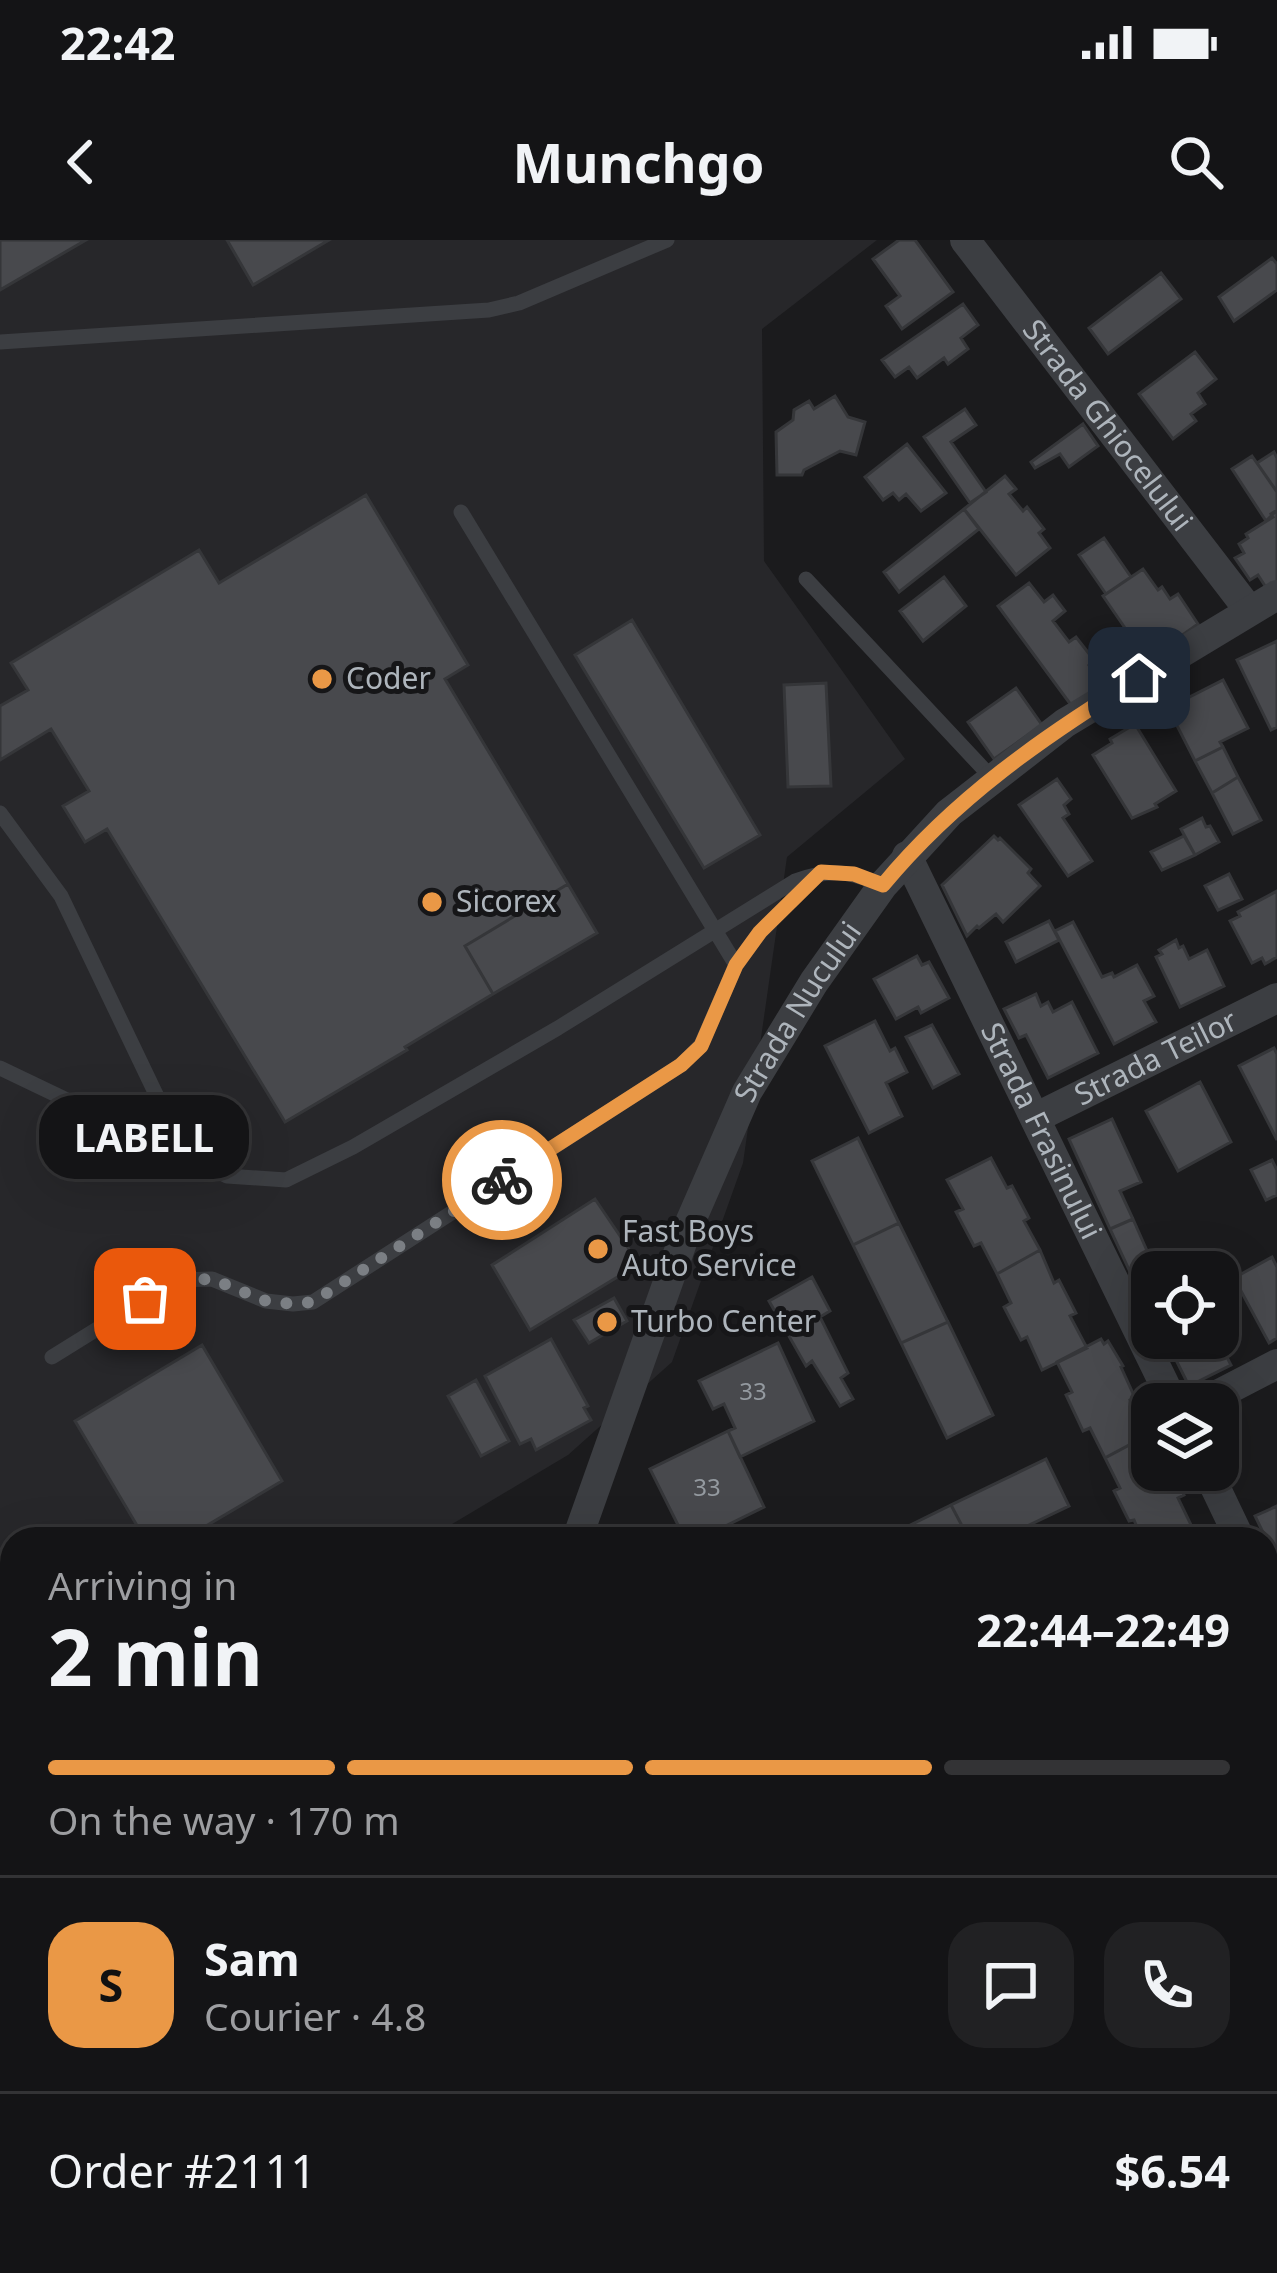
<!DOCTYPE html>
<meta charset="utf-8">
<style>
body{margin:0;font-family:"Noto Sans",sans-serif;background:#212123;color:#f1f3f6;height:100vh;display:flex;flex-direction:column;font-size:45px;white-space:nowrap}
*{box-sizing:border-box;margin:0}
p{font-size:39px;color:#9d9ea1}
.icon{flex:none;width:66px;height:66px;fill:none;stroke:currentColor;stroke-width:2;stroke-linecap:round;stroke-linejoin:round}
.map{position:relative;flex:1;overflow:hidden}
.details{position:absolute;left:0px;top:1287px;width:1278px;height:747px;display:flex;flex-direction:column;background:#141416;border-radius:36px 36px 0 0;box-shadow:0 12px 48px #0002,0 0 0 3px #333335}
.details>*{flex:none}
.controls{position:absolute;left:1131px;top:1011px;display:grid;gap:24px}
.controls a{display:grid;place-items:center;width:108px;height:108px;border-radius:24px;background:#141416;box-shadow:0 12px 48px #0002,0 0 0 3px #333335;font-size:60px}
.pin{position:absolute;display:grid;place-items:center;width:102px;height:102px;color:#fff;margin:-51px;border-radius:24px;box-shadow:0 6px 18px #0006}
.courier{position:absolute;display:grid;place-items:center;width:120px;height:120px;margin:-60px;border:9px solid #ea9846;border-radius:50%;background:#fff;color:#222;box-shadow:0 3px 15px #0007}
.bubble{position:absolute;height:84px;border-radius:36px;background:#141416;box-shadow:0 12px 48px #0002,0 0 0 3px #333335;font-size:39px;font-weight:700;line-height:84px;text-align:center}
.head em{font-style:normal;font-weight:700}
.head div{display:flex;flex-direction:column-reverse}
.head{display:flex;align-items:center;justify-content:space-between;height:204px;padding:0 48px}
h1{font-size:78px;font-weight:700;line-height:90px}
.bar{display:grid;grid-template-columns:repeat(4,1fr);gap:18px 12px;align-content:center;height:144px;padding:0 48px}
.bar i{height:15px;border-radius:9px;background:#333335}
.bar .on{background:#ea9846}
.bar p{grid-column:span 4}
.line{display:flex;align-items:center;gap:30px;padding:0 48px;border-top:3px solid #333335}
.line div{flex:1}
.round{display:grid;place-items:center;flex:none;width:126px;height:126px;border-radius:36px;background:#212123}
.status{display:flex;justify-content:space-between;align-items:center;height:84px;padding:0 60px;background:#141416;direction:ltr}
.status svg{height:33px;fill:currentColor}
header{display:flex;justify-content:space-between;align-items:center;height:156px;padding:0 48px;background:#141416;font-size:54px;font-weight:700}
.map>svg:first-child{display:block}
.built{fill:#27272a}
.building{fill:#48494d;stroke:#353639;stroke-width:3}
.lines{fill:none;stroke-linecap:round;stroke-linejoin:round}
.lane{stroke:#3c3e42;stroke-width:15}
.street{stroke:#3c3e42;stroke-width:30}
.done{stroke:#7b7f84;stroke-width:12;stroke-dasharray:0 21.6}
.route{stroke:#ea9846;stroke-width:15}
.poi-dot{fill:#ea9846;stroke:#161618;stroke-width:4.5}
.labels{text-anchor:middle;stroke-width:10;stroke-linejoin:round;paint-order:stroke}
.number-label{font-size:24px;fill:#949aa0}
.street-label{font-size:30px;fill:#aeb5bc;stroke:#161618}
.poi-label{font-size:30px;fill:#aeb5bc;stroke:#161618;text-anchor:start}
</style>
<div class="status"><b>22:42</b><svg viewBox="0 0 49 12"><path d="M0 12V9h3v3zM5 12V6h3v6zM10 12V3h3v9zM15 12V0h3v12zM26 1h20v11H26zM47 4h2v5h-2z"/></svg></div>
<header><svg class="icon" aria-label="back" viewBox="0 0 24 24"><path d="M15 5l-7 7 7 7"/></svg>Munchgo<svg class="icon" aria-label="search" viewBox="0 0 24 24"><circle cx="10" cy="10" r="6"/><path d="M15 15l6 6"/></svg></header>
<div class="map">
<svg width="1277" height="2033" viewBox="0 0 1277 2033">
<rect width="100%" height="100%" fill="#1b1b1d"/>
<path class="built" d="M0 0H877L762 89 764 321 905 519 787 617 743 923 672 1122 568 1215 427 1299H12V1426L0 1433Z"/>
<path class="building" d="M0 0H86L0 50Z
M227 0H329L253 45Z
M899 0H915L953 52 902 89 886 66 900 56 873 19Z
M1272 18 1277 24V50L1234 81 1219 57Z
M1161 33 1181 59 1108 114 1089 88Z
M963 64 978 85 961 98 968 109 948 124 944 118 917 138 909 127 895 137 882 120Z
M1195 112 1216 139 1198 153 1205 164 1191 174 1196 181 1173 199 1139 154Z
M835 156 848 177 865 182 856 215 840 211 804 230 802 235H777L776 192 793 180 794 170 809 161 814 169Z
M965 169 976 185 951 202 986 252 970 263 924 197Z
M1083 184 1098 206 1069 227 1060 214 1035 228 1031 222Z
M907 204 946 253 921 271 906 254 899 260 893 253 883 260 865 237Z
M1274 212 1277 218V252L1257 223Z
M1252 216 1277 252V270L1266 281 1232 229Z
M1005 236 1016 249 1009 254 1023 271 1027 267 1044 289 1039 293 1050 308 1016 335 964 269Z
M366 255 468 425 445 439 568 644 465 706 493 754 405 807 407 810 285 882 107 589 85 602 63 566 89 551 51 489 0 520V466L28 450 11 423 199 310 219 343Z
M964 269 979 289 899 352 884 332Z
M1277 270V342L1267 349 1258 335 1250 340 1235 318 1244 313 1239 304 1248 298 1246 294 1273 277 1271 274Z
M1104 298 1131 337 1106 354 1079 315Z
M1143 329 1158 350 1162 347 1170 359 1178 354 1198 384 1147 420 1103 356Z
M944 337 966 366 923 401 900 371Z
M1029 343 1044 362 1053 355 1065 371 1053 381 1069 402 1076 397 1094 420 1089 425 1105 445 1074 469 998 366Z
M632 380 760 595 704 628 575 415Z
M1277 401V487L1271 490 1237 420Z
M1223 440 1248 488 1220 502 1223 507 1195 521 1168 468Z
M826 443 831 546 788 547 784 445Z
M1016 448 1042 485 994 519 968 482Z
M1135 484 1176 551 1155 564 1157 567 1132 578 1093 515 1112 503 1110 499Z
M1223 507 1238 537 1212 553 1195 521Z
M1238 537 1261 580 1233 594 1212 553Z
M1057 539 1071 559 1064 565 1069 574 1063 578 1092 621 1068 636 1019 565Z
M1202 578 1206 587 1210 586 1219 602 1195 615 1181 589Z
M994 596 998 600 1000 598 1031 629 1028 633 1040 646 1003 682 996 674 979 688 977 686 967 696 942 645Z
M1184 596 1195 615 1162 630 1151 612Z
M1229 634 1242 659 1218 670 1205 646Z
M568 644 597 693 493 754 465 706Z
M1277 651V717L1265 724 1262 718 1252 723 1230 681 1240 676 1238 672Z
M1049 681 1059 700 1016 722 1006 702Z
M1073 682 1102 737 1112 733 1114 737 1137 725 1154 756 1144 761 1156 782 1114 804 1055 691Z
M1176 700 1179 708 1183 706 1189 719 1207 710 1224 746 1180 767 1156 717 1162 714 1159 710Z
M917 716 922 725 929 722 949 758 921 773 918 767 896 779 874 739Z
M1036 754 1041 766 1048 762 1053 772 1072 762 1098 813 1048 838 1026 795 1019 798 1004 769Z
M875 781 890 811 895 808 907 832 886 843 902 876 869 893 825 806Z
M932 785 959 834 933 848 906 797Z
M1274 808 1277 814V900L1239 826Z
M1200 842 1231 902 1178 931 1146 871Z
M1112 879 1141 942 1120 951 1133 979 1110 989 1069 899Z
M858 898 899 983 853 1005 812 921Z
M991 918 1007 948 1012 946 1029 978 1024 981 1040 1010 997 1034 981 1003 974 1006 956 972 963 969 947 940Z
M1272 920 1277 930V955L1266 960 1251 930Z
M595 959 639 1024 530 1090 492 1025Z
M1133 979 1152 1022 1131 1034 1110 989Z
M899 983 948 1082 901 1103 853 1005Z
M1040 1010 1054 1043 1059 1040 1076 1073 1070 1076 1087 1108 1042 1130 1027 1097 1021 1100 1004 1067 1011 1063 997 1034Z
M1272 1017 1277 1027V1098L1269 1103 1234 1038Z
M812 1037 830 1071 820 1077 848 1133 841 1138 853 1159 840 1166 812 1121 806 1126 769 1061Z
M614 1058 627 1081 589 1103 574 1080Z
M948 1082 993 1175 947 1198 901 1103Z
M1174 1098H1217L1231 1125 1189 1146 1167 1102Z
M551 1099 588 1166 584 1168 591 1180 536 1210 531 1199 520 1204 485 1136Z
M1101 1099 1104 1104 1108 1101 1123 1126 1121 1127 1135 1158 1130 1160 1146 1196 1105 1218 1090 1188 1083 1191 1066 1155 1072 1152 1057 1122Z
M778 1103 814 1181 740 1217 728 1191 735 1188 724 1164 713 1169 699 1141Z
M202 1105 282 1241 184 1299H145L75 1181Z
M476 1140 509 1201 481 1216 448 1156Z
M728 1191 764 1267 699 1299H685L650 1229Z
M1146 1196 1152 1206V1230H1172L1184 1255 1178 1258 1193 1289 1171 1299H1142L1134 1280 1129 1281 1114 1251 1120 1248 1105 1218Z
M1046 1219 1069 1266 1000 1299H969L951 1265Z
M951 1265 969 1299H882Z
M1277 1266V1321L1255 1276Z
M1266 1421 1277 1442V1523L1266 1529Z
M1277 1523V1583L1266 1561V1529Z
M1277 1743V1804L1266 1810V1749Z
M1266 1887 1277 1908V1939L1266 1944Z
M377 2022H400L405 2033H352Z
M582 2022H741L744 2029 734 2033H558Z
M1026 2022H1043L1048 2033H999Z"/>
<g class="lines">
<path class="lane" d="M0 102 489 70 519 63 667 0
M461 272 736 725
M806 339 992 538
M0 573 61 656 186 917 227 936 286 940 353 907 558 788 795 641C831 628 848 631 883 645
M0 828 186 917
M52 1117 176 1040 212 1039 266 1061 293 1064 313 1062 681 825 701 805 736 725 760 692 814 638
M455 2022 460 2033"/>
<g class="street">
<path id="s1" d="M965 0 1249 370"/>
<path id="s2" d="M907 616 1174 1164"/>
<path id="s3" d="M1035 878 1277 758"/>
<path d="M1200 1164 1277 1124"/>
<path d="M1207 1230 1240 1299"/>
<path id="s4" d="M577 1299 685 994 747 852 814 742 883 645 949 573 1065 483 1277 355"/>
<path d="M1266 1352 1277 1374"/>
<path d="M1266 1844 1277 1839"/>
<path d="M199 2022 204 2033"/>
<path d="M805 2022 810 2033"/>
<path d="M127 2033 144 2022"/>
<path d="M843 2033 869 2022"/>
</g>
</g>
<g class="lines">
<path class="done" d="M145 1059 176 1040 212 1039 266 1061 293 1064 313 1062 502 940"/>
<path class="route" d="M502 940 681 825 701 806 736 725 760 692 821 632 854 634 883 645C954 559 1044 496 1139 438"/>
</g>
<g class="poi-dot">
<circle cx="322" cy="439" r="12"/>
<circle cx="432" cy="662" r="12"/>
<circle cx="598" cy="1009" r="12"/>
<circle cx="607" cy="1082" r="12"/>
</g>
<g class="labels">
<g class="number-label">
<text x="753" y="1160">33</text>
<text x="707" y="1256">33</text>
</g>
<g class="street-label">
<text dy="10" stroke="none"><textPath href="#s1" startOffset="234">Strada Ghiocelului</textPath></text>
<text dy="10" stroke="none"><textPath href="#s4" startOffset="573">Strada Nucului</textPath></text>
<text dy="10" stroke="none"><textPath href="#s3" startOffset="135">Strada Teilor</textPath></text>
<text dy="10" stroke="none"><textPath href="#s2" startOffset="306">Strada Frasinului</textPath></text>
</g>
<g class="poi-label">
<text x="346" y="449">Coder</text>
<text x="456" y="672">Sicorex</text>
<text x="622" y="1002">Fast Boys<tspan x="622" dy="34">Auto Service</tspan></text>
<text x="631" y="1092">Turbo Center</text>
</g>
</g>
</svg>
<div class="controls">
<a><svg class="icon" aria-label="locate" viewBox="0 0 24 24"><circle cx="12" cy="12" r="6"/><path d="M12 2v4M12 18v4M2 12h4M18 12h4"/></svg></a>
<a><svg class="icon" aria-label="layers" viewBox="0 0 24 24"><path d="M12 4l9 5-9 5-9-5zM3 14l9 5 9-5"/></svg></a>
</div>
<div class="pin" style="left:145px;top:1059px;background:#ea580c"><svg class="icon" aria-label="bag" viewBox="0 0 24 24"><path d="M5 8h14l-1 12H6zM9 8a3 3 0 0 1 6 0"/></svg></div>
<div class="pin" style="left:1139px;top:438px;background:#1f2937"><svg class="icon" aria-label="home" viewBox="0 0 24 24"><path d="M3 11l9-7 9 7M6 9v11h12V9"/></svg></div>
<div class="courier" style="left:502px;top:940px"><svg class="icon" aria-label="bike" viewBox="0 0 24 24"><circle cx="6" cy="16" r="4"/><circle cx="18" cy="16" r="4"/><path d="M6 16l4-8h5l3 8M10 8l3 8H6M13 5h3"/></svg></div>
<div class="bubble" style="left:39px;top:855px;width:210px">LABELL</div>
<section class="details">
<div class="head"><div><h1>2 min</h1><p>Arriving in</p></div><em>22:44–22:49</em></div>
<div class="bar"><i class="on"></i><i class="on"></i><i class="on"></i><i></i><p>On the way · 170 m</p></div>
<div class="line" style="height:216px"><b class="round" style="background:#ea9846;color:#111">S</b><div><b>Sam</b><p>Courier · 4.8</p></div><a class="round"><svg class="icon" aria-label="chat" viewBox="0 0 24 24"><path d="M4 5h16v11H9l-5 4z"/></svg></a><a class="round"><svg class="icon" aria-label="phone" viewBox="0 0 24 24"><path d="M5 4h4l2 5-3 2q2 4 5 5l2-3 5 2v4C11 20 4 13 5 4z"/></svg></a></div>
<div class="line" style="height:156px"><div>Order #2111</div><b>$6.54</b></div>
</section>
</div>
